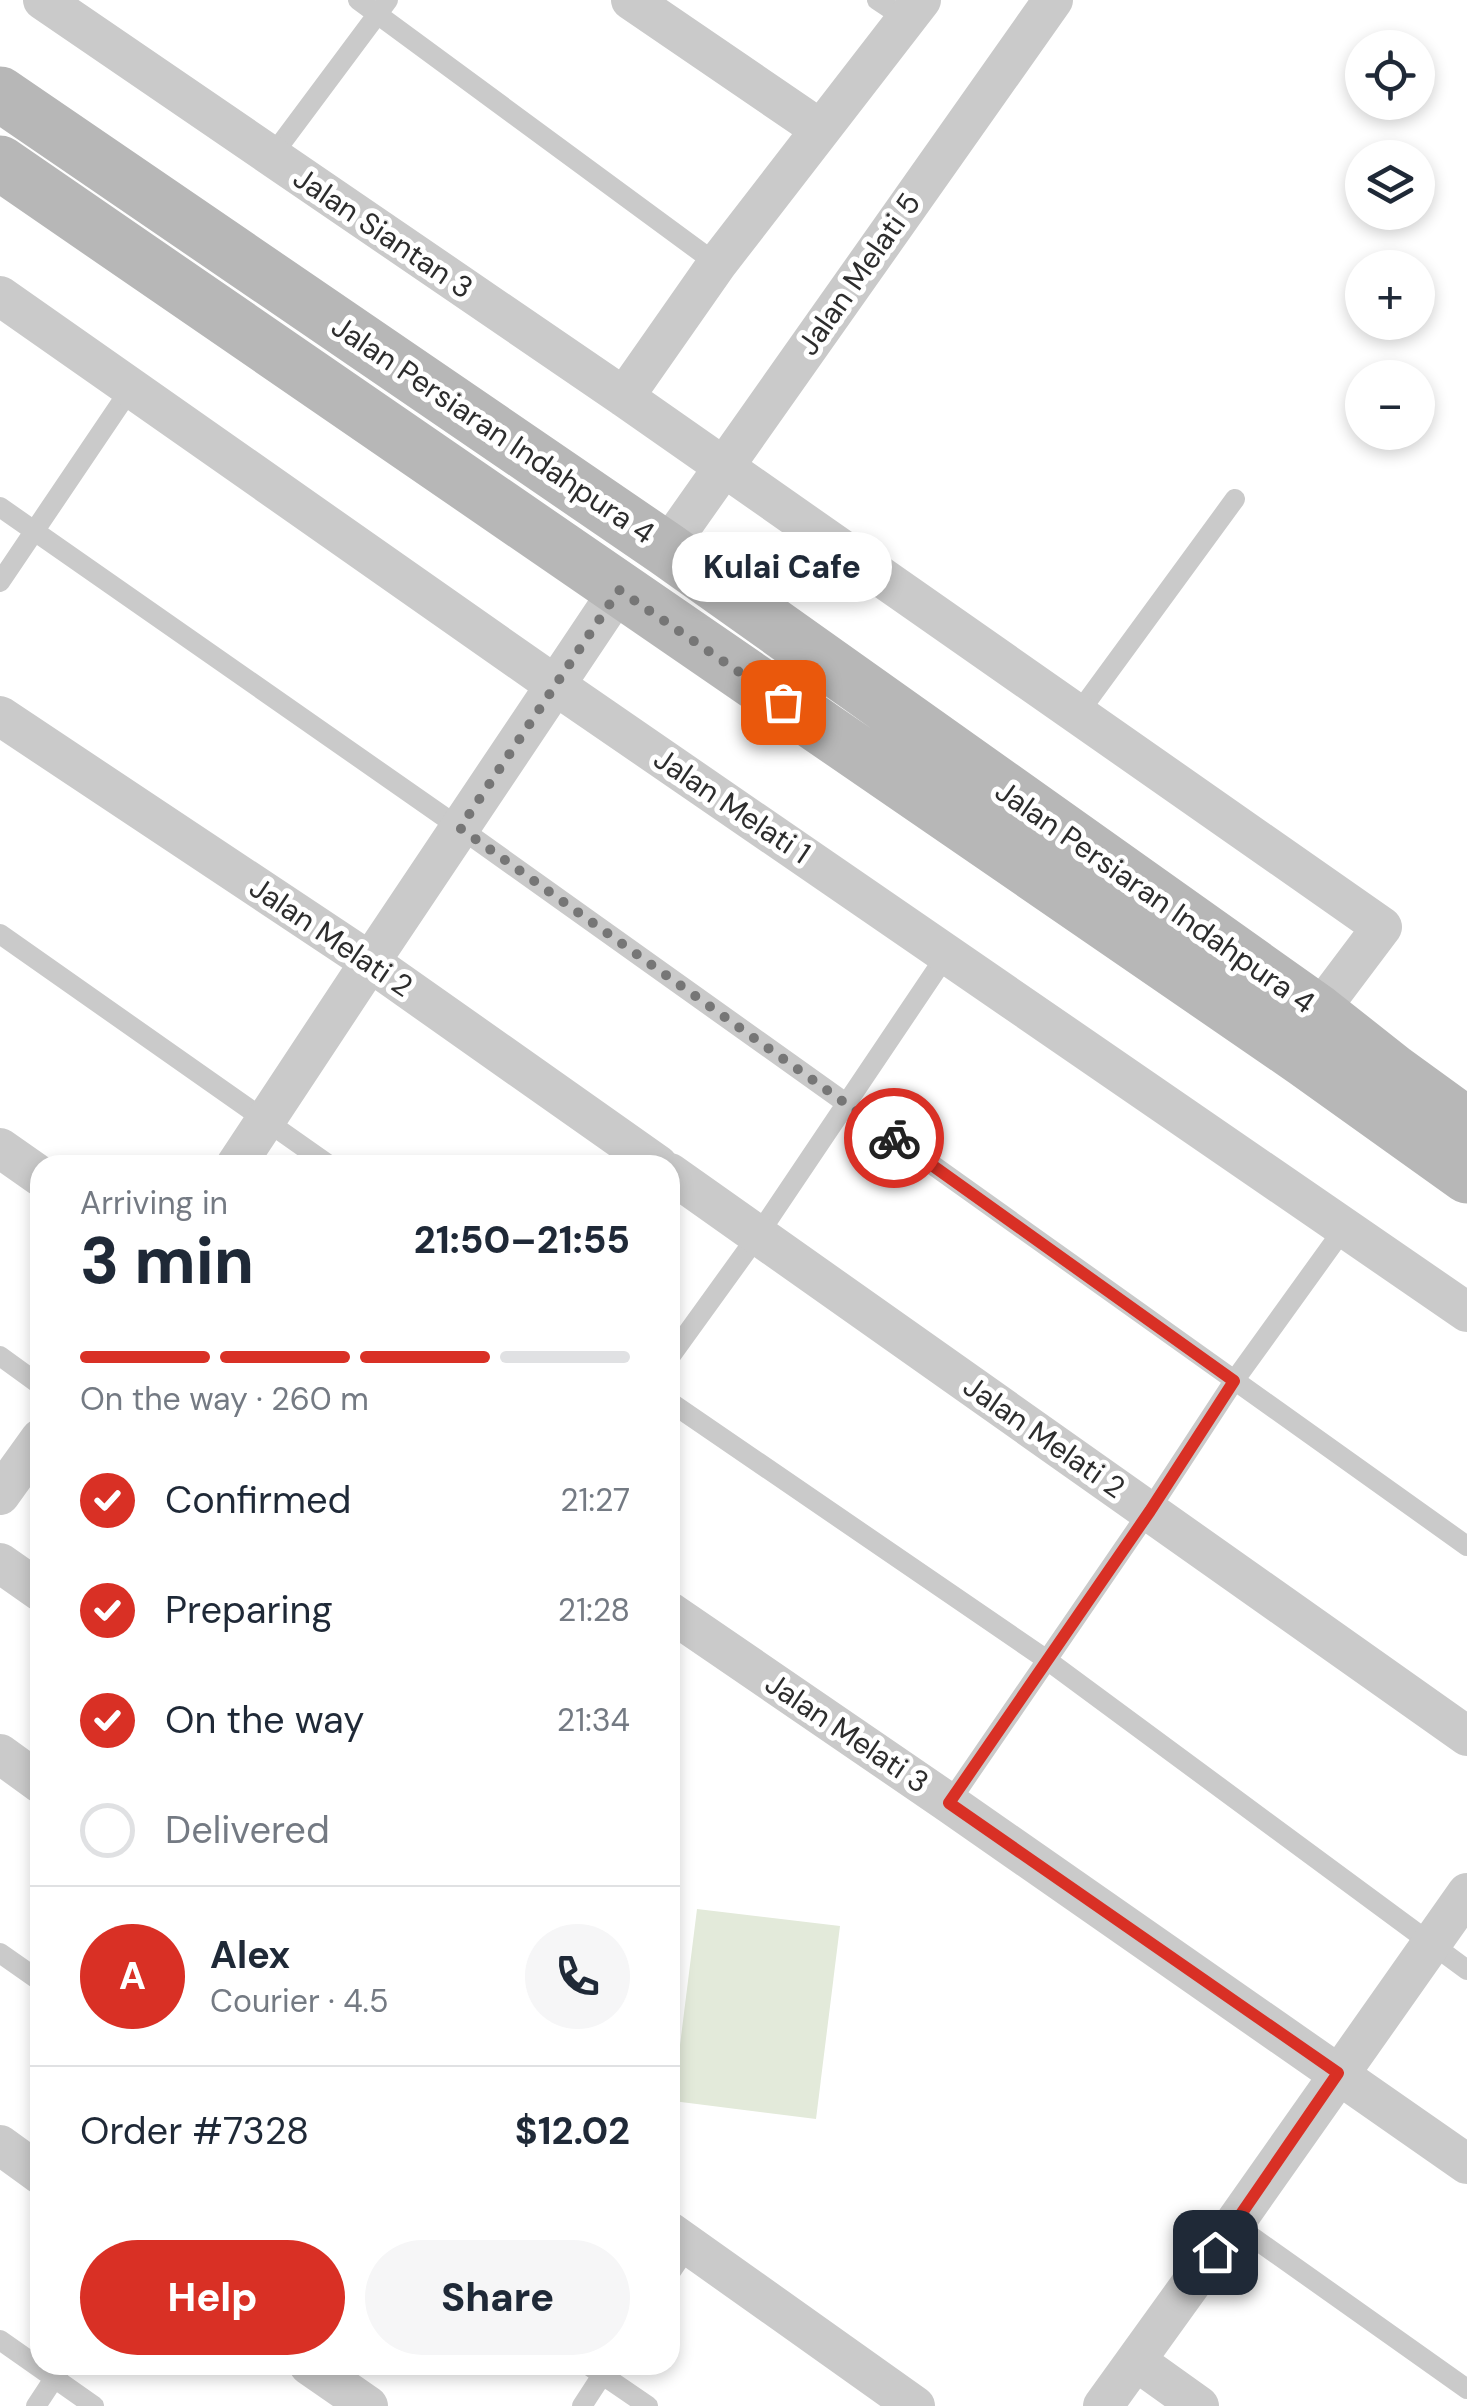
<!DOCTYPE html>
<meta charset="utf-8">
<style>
body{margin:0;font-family:"DM Sans",sans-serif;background:#f6f6f7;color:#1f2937;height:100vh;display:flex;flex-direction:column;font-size:38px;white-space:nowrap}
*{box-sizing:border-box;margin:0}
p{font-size:32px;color:#747a83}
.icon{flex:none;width:55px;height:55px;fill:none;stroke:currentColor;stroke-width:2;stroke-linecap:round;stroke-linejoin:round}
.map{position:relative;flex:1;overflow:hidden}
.sheet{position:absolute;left:30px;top:1155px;width:650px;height:1220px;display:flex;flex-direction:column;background:#fff;border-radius:30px;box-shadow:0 5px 15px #0003}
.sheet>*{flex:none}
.buttons{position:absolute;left:1345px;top:30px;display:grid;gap:20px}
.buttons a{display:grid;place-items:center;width:90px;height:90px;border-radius:50%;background:#fff;box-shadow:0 5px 15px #0003;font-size:50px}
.pin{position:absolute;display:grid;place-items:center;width:85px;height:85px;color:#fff;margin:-42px;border-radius:20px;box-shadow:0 5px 15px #0006}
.courier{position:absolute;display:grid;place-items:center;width:100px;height:100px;margin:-50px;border:8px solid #d93025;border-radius:50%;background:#fff;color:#222;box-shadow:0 2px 12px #0007}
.bubble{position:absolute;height:70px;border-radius:35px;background:#fff;box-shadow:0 5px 15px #0003;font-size:32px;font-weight:800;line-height:70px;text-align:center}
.overview em{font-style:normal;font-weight:800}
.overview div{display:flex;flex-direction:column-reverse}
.overview{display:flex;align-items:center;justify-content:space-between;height:170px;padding:0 50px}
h1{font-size:65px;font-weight:800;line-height:75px}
.bar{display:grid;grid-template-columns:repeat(4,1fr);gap:15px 10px;align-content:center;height:120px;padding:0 50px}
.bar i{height:12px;border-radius:8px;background:#e0e1e3}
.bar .on{background:#d93025}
.bar p{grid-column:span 4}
.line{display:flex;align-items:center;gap:25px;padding:0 50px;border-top:2px solid #e0e1e3}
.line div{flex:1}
.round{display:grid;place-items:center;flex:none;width:105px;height:105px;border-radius:52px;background:#f6f6f7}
ol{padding:0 50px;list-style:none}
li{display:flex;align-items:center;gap:30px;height:110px}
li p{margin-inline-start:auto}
li .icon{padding:10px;border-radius:50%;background:#d93025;color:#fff;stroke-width:4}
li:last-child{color:#747a83}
li i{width:55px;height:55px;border:5px solid #e0e1e3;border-radius:50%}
.cta{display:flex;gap:20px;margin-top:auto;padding:20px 50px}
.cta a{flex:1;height:115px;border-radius:60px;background:#d93025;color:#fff;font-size:40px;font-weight:800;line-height:115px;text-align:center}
.cta a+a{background:#f6f6f7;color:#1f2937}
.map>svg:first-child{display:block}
.green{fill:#e3eada}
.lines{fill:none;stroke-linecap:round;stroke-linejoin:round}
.service{stroke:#cacaca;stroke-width:20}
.minor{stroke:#cacaca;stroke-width:40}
.secondary{stroke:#b7b7b7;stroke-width:55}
.done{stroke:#767676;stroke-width:10;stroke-dasharray:0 18}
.route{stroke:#d93025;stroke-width:12}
.labels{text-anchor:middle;stroke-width:10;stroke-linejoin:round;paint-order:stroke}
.street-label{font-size:30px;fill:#2d2d2d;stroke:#fff}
</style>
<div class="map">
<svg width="1467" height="2406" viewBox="0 0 1467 2406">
<rect width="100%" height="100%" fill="#fff"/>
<path class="green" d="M697 1909 840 1926 816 2119 673 2101Z"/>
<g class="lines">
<path class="service" d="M358 0 717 264
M877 0 907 20
M271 157 388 0
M0 507 460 828 1467 1546
M0 582 131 388
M1077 715 1235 499
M0 934 329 1165
M0 1356 40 1385
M670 1357 758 1235 947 954
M670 1402 1047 1660 1467 1970
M949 1803 1149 1511 1234 1381 1345 1227
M0 1953 40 1981
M1234 2224 1467 2389
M670 2273 689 2245
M0 2340 94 2406
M588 2365 648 2406
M36 2406 63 2365
M582 2406 608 2366"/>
<path class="minor" d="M43 0 624 397 1382 927 1318 1012
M631 0 820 129
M0 296 555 685 1467 1312
M624 397 717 264 921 0
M666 549 1053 0
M0 716 370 962 658 1165
M0 1148 40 1176
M236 1165 370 962 619 590
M670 1173 1467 1736
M0 1495 40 1439
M0 1563 40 1591
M670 1612 949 1803 1467 2164
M0 1754 40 1783
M0 2145 40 2174
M670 2232 915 2406
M1136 2361 1199 2406
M309 2365 368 2406
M1103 2406 1234 2224 1467 1893"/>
<path class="secondary" d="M0 94 666 549 1318 1012 1394 1072 1467 1125
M0 163 1305 1060 1467 1176"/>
</g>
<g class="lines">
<path class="done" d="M783 702 619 590 460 828 894 1138"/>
<path class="route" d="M894 1138 1234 1381 1150 1511 949 1803 1338 2073 1215 2252"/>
</g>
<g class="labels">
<g class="street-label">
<text transform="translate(383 233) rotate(34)" y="10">Jalan Siantan 3</text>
<text transform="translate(859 274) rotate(-55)" y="10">Jalan Melati 5</text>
<text transform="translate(493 430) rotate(34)" y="10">Jalan Persiaran Indahpura 4</text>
<text transform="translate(732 806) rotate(34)" y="10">Jalan Melati 1</text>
<text transform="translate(1155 897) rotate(35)" y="10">Jalan Persiaran Indahpura 4</text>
<text transform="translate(331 937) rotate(34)" y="10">Jalan Melati 2</text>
<text transform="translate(1044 1437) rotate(35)" y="10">Jalan Melati 2</text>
<text transform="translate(847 1733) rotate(34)" y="10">Jalan Melati 3</text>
</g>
</g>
</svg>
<div class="buttons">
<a><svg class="icon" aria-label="locate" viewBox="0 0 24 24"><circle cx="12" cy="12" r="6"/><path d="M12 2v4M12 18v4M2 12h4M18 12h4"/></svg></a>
<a><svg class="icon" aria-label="layers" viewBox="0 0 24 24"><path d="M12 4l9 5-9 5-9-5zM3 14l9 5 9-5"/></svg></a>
<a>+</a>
<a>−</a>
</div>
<div class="pin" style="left:783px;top:702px;background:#ea580c"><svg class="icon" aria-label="bag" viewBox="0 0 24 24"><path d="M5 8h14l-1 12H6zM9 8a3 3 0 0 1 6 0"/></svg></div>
<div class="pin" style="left:1215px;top:2252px;background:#1f2937"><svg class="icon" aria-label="home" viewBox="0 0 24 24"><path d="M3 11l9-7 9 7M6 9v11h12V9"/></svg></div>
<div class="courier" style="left:894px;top:1138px"><svg class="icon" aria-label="bike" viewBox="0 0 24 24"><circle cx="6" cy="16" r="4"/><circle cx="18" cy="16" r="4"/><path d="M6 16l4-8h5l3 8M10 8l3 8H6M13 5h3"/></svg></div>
<div class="bubble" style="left:672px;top:532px;width:220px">Kulai Cafe</div>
<section class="sheet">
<div class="overview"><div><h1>3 min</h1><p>Arriving in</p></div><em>21:50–21:55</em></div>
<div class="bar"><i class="on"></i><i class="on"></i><i class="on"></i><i></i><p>On the way · 260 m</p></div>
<ol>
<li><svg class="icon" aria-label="check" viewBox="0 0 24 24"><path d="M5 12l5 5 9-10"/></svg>Confirmed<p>21:27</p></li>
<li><svg class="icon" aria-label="check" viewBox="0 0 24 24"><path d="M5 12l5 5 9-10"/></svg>Preparing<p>21:28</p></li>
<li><svg class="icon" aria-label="check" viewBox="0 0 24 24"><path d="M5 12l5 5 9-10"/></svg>On the way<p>21:34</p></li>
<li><i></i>Delivered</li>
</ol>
<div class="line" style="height:180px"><b class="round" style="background:#d93025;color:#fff">A</b><div><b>Alex</b><p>Courier · 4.5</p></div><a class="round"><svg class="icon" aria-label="phone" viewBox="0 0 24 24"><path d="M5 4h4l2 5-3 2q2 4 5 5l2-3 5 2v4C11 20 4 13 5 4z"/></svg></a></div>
<div class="line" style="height:130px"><div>Order #7328</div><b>$12.02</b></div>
<div class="cta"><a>Help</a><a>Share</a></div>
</section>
</div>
